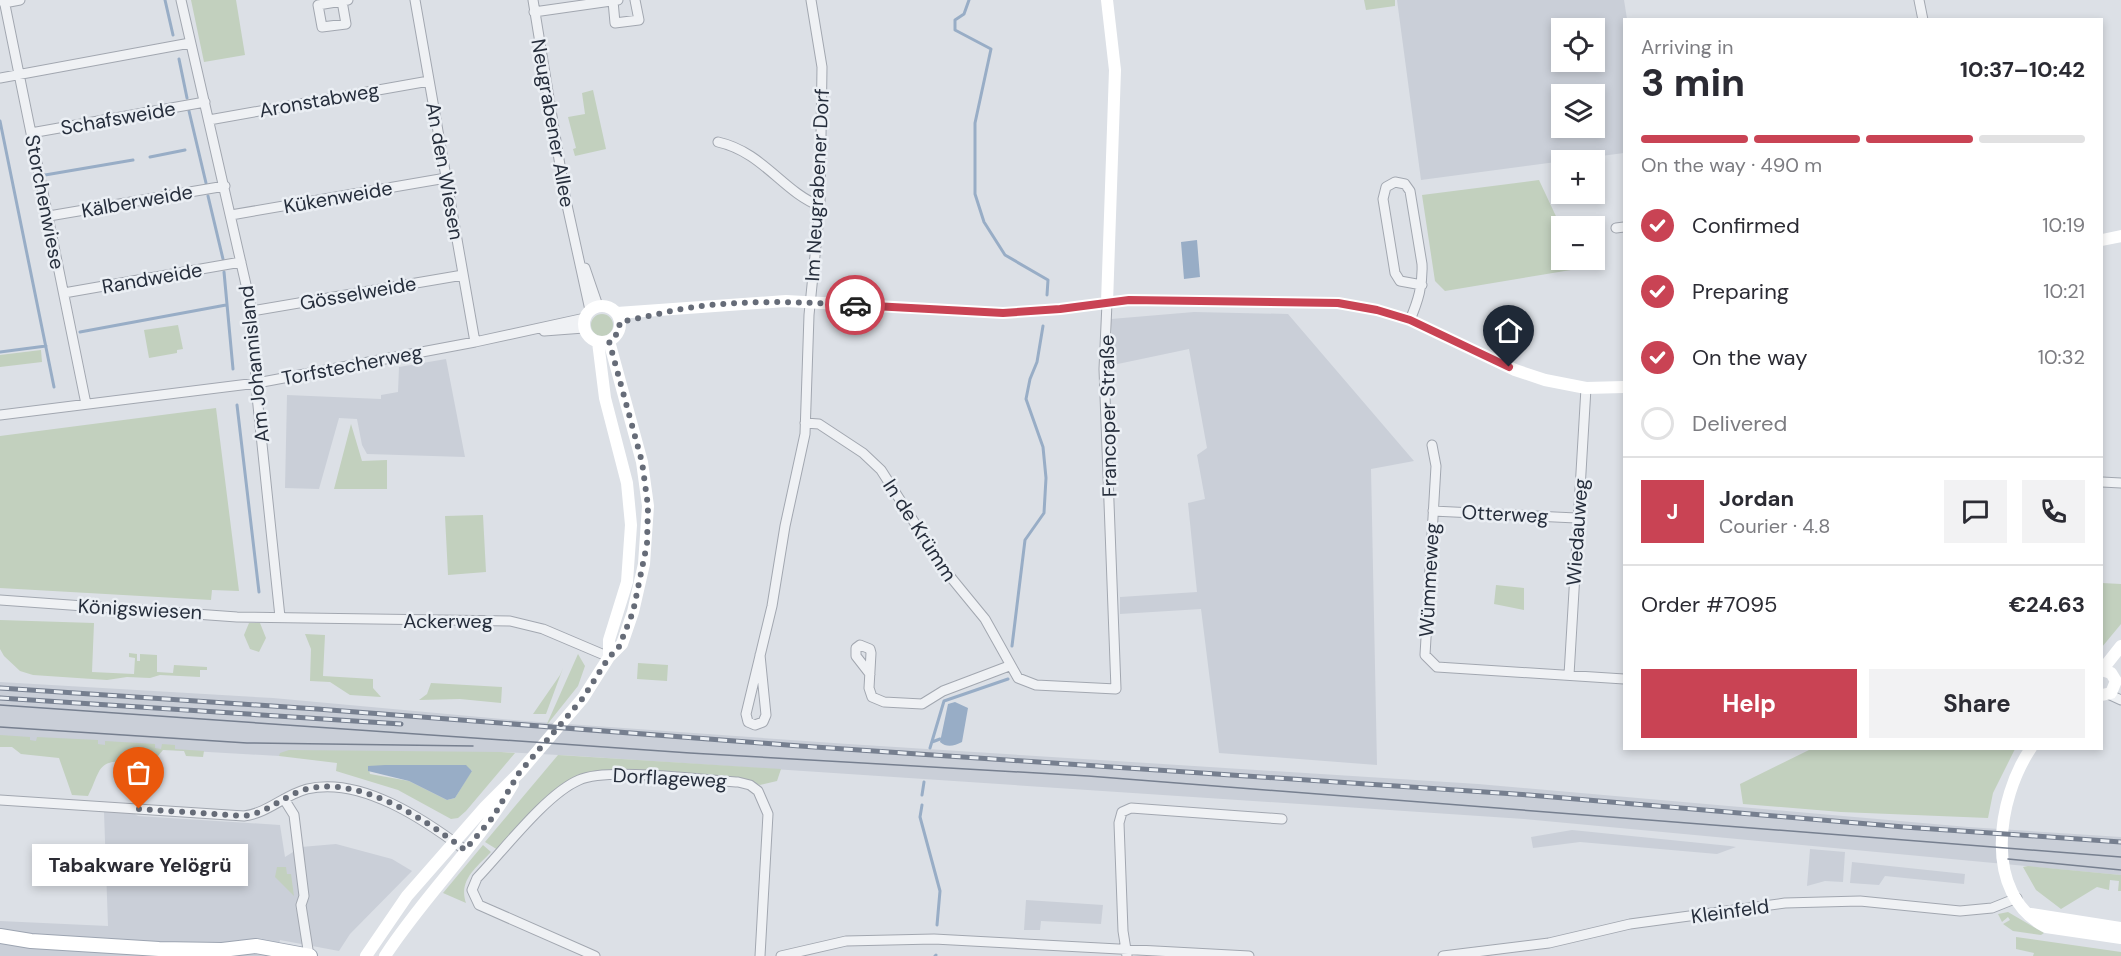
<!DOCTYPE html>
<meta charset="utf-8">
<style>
body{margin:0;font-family:"DM Sans",sans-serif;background:#f2f2f3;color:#2b2b33;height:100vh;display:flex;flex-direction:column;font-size:22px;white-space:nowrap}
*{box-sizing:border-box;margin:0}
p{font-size:20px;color:#7c7c81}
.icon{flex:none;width:33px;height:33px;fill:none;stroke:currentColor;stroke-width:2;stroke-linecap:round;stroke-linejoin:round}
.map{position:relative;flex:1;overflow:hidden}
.details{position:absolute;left:1623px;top:18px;width:480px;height:732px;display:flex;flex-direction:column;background:#fff;border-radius:0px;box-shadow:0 3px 9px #0003}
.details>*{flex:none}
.fabs{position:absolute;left:1551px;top:18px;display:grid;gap:12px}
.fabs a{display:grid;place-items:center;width:54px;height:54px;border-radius:0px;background:#fff;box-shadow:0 3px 9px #0003;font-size:30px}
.pin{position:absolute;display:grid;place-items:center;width:51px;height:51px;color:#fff;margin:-62px -26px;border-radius:50% 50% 50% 0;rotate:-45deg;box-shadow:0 0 6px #0007}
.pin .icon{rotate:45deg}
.courier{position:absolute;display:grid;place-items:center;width:60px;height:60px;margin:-30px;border:4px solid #c94354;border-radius:50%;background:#fff;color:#222;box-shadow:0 2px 8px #0007}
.bubble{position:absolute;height:42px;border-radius:0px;background:#fff;box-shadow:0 3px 9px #0003;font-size:20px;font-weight:700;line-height:42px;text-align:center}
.head em{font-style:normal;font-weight:700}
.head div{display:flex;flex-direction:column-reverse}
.head{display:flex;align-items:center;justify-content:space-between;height:102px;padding:0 18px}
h1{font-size:39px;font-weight:700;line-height:45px}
.bar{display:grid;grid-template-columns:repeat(4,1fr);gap:9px 6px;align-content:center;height:72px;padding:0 18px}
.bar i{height:8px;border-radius:4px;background:#e1e1e2}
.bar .on{background:#c94354}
.bar p{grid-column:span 4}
.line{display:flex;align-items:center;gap:15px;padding:0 18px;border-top:2px solid #e1e1e2}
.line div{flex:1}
.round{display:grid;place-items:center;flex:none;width:63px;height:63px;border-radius:0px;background:#f2f2f3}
ol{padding:0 18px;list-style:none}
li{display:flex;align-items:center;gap:18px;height:66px}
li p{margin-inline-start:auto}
li .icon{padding:6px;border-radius:50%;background:#c94354;color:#fff;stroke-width:4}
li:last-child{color:#7c7c81}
li i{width:33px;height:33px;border:3px solid #e1e1e2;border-radius:50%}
.action{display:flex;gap:12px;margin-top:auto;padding:12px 18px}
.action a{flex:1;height:69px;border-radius:0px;background:#c94354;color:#fff;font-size:24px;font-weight:700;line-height:69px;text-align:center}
.action a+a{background:#f2f2f3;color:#2b2b33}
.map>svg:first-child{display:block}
.built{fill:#cacfd8;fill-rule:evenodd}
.green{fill:#c2d0be;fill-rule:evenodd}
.water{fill:#98adc6}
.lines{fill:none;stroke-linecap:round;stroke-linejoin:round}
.stream{stroke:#98adc6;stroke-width:3}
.street-casing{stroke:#a2a7b0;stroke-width:11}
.primary-casing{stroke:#9ca4b1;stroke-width:16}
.street{stroke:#eff1f4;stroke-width:9}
.secondary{stroke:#fff;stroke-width:12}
.primary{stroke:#fff;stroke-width:14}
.tram{stroke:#767f8f;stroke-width:1.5}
.rail-casing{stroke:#767f8f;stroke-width:5}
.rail{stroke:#ebeff4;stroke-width:3;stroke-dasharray:9;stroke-linecap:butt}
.done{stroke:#666c78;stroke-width:6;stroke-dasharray:0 10.8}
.route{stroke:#c94354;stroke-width:8}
.labels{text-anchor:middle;stroke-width:5;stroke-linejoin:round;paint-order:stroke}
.street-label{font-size:20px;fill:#262e3c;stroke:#ebeff4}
</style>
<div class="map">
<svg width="2121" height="956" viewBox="0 0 2121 956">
<rect width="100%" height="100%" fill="#dce0e6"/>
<path class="built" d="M1397 0H1624L1627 19 1624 20V153L1421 180ZM1562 28H1594V62H1562ZM1562 94H1594V128H1562Z
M1194 312 1288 314 1414 461 1371 469 1377 765 1219 753 1201 609 1120 614V597L1197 592 1188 503 1205 499 1197 455 1207 448 1189 349 1113 365 1111 319Z
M446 359 465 457 367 454 362 445 357 419 339 418 319 489 285 488 287 395 381 399V395L398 392 399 367Z
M0 682 273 698 525 721 848 744 1478 784 1968 827 2121 837V875L1524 819 577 756 501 752 279 756 0 740Z
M104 812 133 813 138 816 280 825 285 857 301 847 336 844 392 859 412 871 350 934 339 951 280 940 276 956H0V921L108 926Z
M1572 830 1730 846 1736 847 1717 854 1580 842 1533 848 1531 837Z
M1810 849 1845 852 1843 882 1825 881 1807 886Z
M1852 862 1965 874 1964 884 1885 876 1879 885 1850 883Z
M1026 900 1103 905 1101 924 1041 921 1040 930H1024Z"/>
<path class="green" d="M191 0H236L245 55 204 62Z
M1364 0H1395V6L1366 10Z
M593 90 606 149 575 156 573 149 576 148 568 117 585 114 582 93Z
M1539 180 1561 227 1562 260H1578L1583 268 1445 291 1435 281 1422 195Z
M591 325a11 11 0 1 1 22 0a11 11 0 1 1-22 0Z
M178 325 183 349 177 350V353L149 358 144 330Z
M41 350 42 362 0 367V355Z
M216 408 239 591 212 590 211 600 0 588V436Z
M351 424 362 461 387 460V489H334Z
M483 515 486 572 448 575 445 516Z
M2102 583 2121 584V624L2102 647Z
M1496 585 1524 588V610L1494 604Z
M0 620 94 623 92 672 134 674 135 658 129 657V653L137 654V661H140V654L157 655V672L173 673 174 665 207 667V670H200V677L160 675 150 678 127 677 107 680 33 675 20 671 4 656 0 649Z
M249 623H260L266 638 259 652 250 649 244 635Z
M305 634 325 635 323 676 373 679V688L381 697 350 695 330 682 310 681 311 649Z
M578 654 585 666 578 686 546 726Z
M638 663 668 665 667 681 637 679Z
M563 668 546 714H533L560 675Z
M431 683 502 687 501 703 460 699 419 700 427 694Z
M0 735 30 737V740L36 741 37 737 98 740V744L105 745V741L155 744V748L161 749 162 744 175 745V749L204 751 203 757 186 756 184 751 163 750 152 763 138 762 132 757 129 762C96 759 101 771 88 796L72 795 59 758 21 754 12 747H0Z
M1811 749V748L2015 749 1993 793 1988 818 1841 812 1743 804 1740 784Z
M289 750 501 752 515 753 466 811 458 818 451 819 398 790 336 771 337 763 279 756 280 753ZM368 766 472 770 455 798 447 800 409 781 370 774Z
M558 755 781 769 777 781 760 785 740 778 594 771 565 783 498 850 485 842Z
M483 845 491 852C477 867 458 880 466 903L443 893Z
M2028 866 2121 875V891H2118L2119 881 2110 880 2109 890 2097 887 2061 909 2036 890 2023 867Z
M277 867H286L287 874H291L294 896 275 877Z
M2008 912 2044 933 2041 935 2013 931 2003 924 2010 920 2008 917 2002 922 1998 914Z
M2016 937 2121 952V956H2033L2034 953 2016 949Z"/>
<path class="water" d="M1197 240 1200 277 1184 279 1181 242Z
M955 702 968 708 962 742C954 746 947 748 940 742L948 704Z
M385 765H466L472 771 455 798 447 800 409 781 368 771V766Z"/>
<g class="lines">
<path class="stream" d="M165 0 173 35
M969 0 964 14 955 20V30L991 49 975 123V194L984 222 1005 255 1048 280 1047 295
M179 59 187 98
M189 111 206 183
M0 121 54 387
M150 157 185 150
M45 175 133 160
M208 196 223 259
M224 272 233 369
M80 332 226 305
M0 352 46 346
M237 405 259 592
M1012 646 1025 540 1044 513 1046 478 1043 447 1026 399 1030 379 1037 362 1043 326
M932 742 940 739
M930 748 944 701 1008 679
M922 795 924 782
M922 805 920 817 940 891 937 925
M935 956 936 955"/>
<g class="street-casing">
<path id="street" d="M4 0 86 404
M181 0 252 311 257 396 280 617
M415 0 475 342
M533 0 565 196 590 310
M1919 0 1923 20
M342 1 346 24 322 27 318 5 348 0
M613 1 615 23 639 20 635 0
M4 3 20 0
M534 12 618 0
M0 78 190 43
M209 120 429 81
M31 133 205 102
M718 142C763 152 783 192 820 206
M231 215 446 178
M49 216 225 186
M1616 228 1624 227
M585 268 598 306
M64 293 241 262
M252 311 463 275
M1410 320C1418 301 1423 285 1422 264L1410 191 1405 184 1395 182 1386 187 1383 199 1395 273 1400 281 1422 285
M544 331 584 328
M0 415 257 383 475 342 585 318
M805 423 819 424 863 453 881 470 944 569 985 619 1018 678 1036 685 1116 689 1104 369 1107 303
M1432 445 1436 466 1425 655 1437 667 1624 679
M2102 482 2121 483
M1433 511 1576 518
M0 600 237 617 510 621 543 629 609 657
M760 655 766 715 763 722 755 725 748 722 746 714 772 606 785 526 805 434 809 315 820 206 822 67 811 0
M870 674 856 656V648L860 645 870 649 871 653 869 688 872 697 884 702 922 704 943 691 1009 666
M1569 675 1586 388
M2108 694 2121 700
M284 799 294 815 304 896 301 905 309 956
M0 800 244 816C268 813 284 795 307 789 361 776 425 820 465 850
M595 956 479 905 472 890 477 878C503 851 546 794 579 780 608 767 702 780 738 782L750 785 758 791 768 814 760 956
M781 956 846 941 934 939 1249 956
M1127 956 1123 931 1119 823 1122 812 1131 808 1282 819
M1443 956 1549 943 1630 924 1785 903 1860 901 1960 911 1992 908 2017 898"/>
</g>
<g class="primary-casing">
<path id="primary" d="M0 936 31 941 159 949 222 950 256 946 310 956"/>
</g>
<use href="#street" class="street"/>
<path class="secondary" d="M2102 240 2121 236
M1107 303 1115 70 1107 0
M584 324a18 18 0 1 1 36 0a18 18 0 1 1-36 0Z
M617 313 786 301 1003 313 1060 309 1129 300 1338 303 1377 310 1410 320 1515 370 1545 380 1586 388 1624 387
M598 342 605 398 627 483 631 525 627 582 609 640V657
M2102 670 2111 673 2116 681 2111 693 2102 695
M2102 670 2121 646
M2031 748C1997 798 1982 894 2046 927L2121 938
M2031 914 2121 928
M366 956 407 896 485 807 519 773 583 698 609 657 622 644 633 612 644 564 648 506 642 462 609 341
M385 956C424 896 477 846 513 784"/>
<use href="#primary" class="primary"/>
<path class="tram" d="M0 705 690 753 1088 776 2121 857
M0 727 247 743 473 746
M2008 859 2121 870"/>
<g class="rail-casing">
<path id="rail" d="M0 688 317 709 800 746 1529 795 1904 827 2121 842
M0 698 401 724"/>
</g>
<use href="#rail" class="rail"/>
</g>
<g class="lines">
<path class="done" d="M139 809 244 816C268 813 284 795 307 789 361 776 424 819 465 850L493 817 519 773 583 698 609 657 618 649 633 612 647 544 648 506 642 462 609 341 618 333 620 322C647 317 675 309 702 306 753 300 804 302 855 305"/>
<path class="route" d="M855 305 1003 313 1060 309 1129 300 1338 303 1377 310 1410 320 1509 367"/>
</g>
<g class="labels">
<g class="street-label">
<text transform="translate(319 100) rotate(-10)" y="7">Aronstabweg</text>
<text transform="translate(118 118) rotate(-10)" y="7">Schafsweide</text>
<text transform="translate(553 123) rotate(80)" y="7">Neugrabener Allee</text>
<text transform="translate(445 171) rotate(80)" y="7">An den Wiesen</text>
<text transform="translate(817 185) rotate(-87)" y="7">Im Neugrabener Dorf</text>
<text transform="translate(338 197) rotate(-10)" y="7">Kükenweide</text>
<text transform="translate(137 201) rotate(-10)" y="7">Kälberweide</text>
<text transform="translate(45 202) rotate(79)" y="7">Storchenwiese</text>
<text transform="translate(152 278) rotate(-10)" y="7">Randweide</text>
<text transform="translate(358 293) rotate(-10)" y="7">Gösselweide</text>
<text transform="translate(254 364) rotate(-96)" y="7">Am Johannisland</text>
<text transform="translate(352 365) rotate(-11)" y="7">Torfstecherweg</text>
<text transform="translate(1108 416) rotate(-91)" y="7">Francoper Straße</text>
<text transform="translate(1505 514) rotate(3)" y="7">Otterweg</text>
<text transform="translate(920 530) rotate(57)" y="7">In de Krümm</text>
<text transform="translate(1577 532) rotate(-86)" y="7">Wiedauweg</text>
<text transform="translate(1429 580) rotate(-87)" y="7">Wümmeweg</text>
<text transform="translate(140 609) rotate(3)" y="7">Königswiesen</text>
<text x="448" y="628">Ackerweg</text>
<text transform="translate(670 778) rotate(3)" y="7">Dorflageweg</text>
<text transform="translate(1730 911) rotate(-8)" y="7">Kleinfeld</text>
</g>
</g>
</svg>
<div class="fabs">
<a><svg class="icon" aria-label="locate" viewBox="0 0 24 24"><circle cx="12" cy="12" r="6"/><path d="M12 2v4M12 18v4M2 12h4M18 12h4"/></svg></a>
<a><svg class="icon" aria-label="layers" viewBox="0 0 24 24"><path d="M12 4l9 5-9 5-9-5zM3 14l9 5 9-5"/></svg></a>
<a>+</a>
<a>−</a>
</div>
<div class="pin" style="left:139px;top:809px;background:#ea580c"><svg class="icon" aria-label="bag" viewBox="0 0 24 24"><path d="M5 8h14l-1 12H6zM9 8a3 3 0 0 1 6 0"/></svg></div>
<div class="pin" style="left:1509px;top:367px;background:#1f2937"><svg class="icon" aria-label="home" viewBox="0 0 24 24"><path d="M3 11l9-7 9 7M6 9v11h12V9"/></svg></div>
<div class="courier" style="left:855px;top:305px"><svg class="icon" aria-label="car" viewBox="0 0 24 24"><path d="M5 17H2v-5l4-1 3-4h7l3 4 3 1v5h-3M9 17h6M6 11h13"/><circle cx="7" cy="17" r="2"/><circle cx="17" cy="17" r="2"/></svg></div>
<div class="bubble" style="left:32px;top:844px;width:216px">Tabakware Yelögrü</div>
<section class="details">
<div class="head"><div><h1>3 min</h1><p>Arriving in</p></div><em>10:37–10:42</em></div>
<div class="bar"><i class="on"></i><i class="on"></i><i class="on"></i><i></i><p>On the way · 490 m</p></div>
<ol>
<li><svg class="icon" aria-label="check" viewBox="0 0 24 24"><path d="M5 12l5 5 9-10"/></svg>Confirmed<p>10:19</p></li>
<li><svg class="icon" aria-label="check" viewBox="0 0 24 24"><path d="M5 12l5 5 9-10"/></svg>Preparing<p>10:21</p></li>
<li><svg class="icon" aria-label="check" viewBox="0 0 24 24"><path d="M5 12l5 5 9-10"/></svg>On the way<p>10:32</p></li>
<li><i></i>Delivered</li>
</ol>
<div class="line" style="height:108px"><b class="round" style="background:#c94354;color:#fff">J</b><div><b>Jordan</b><p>Courier · 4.8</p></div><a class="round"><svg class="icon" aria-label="chat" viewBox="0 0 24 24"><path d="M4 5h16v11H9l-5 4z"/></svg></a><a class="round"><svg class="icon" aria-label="phone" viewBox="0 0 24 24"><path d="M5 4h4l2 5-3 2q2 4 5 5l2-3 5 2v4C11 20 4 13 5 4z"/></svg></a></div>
<div class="line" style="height:78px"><div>Order #7095</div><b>€24.63</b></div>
<div class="action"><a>Help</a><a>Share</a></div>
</section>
</div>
